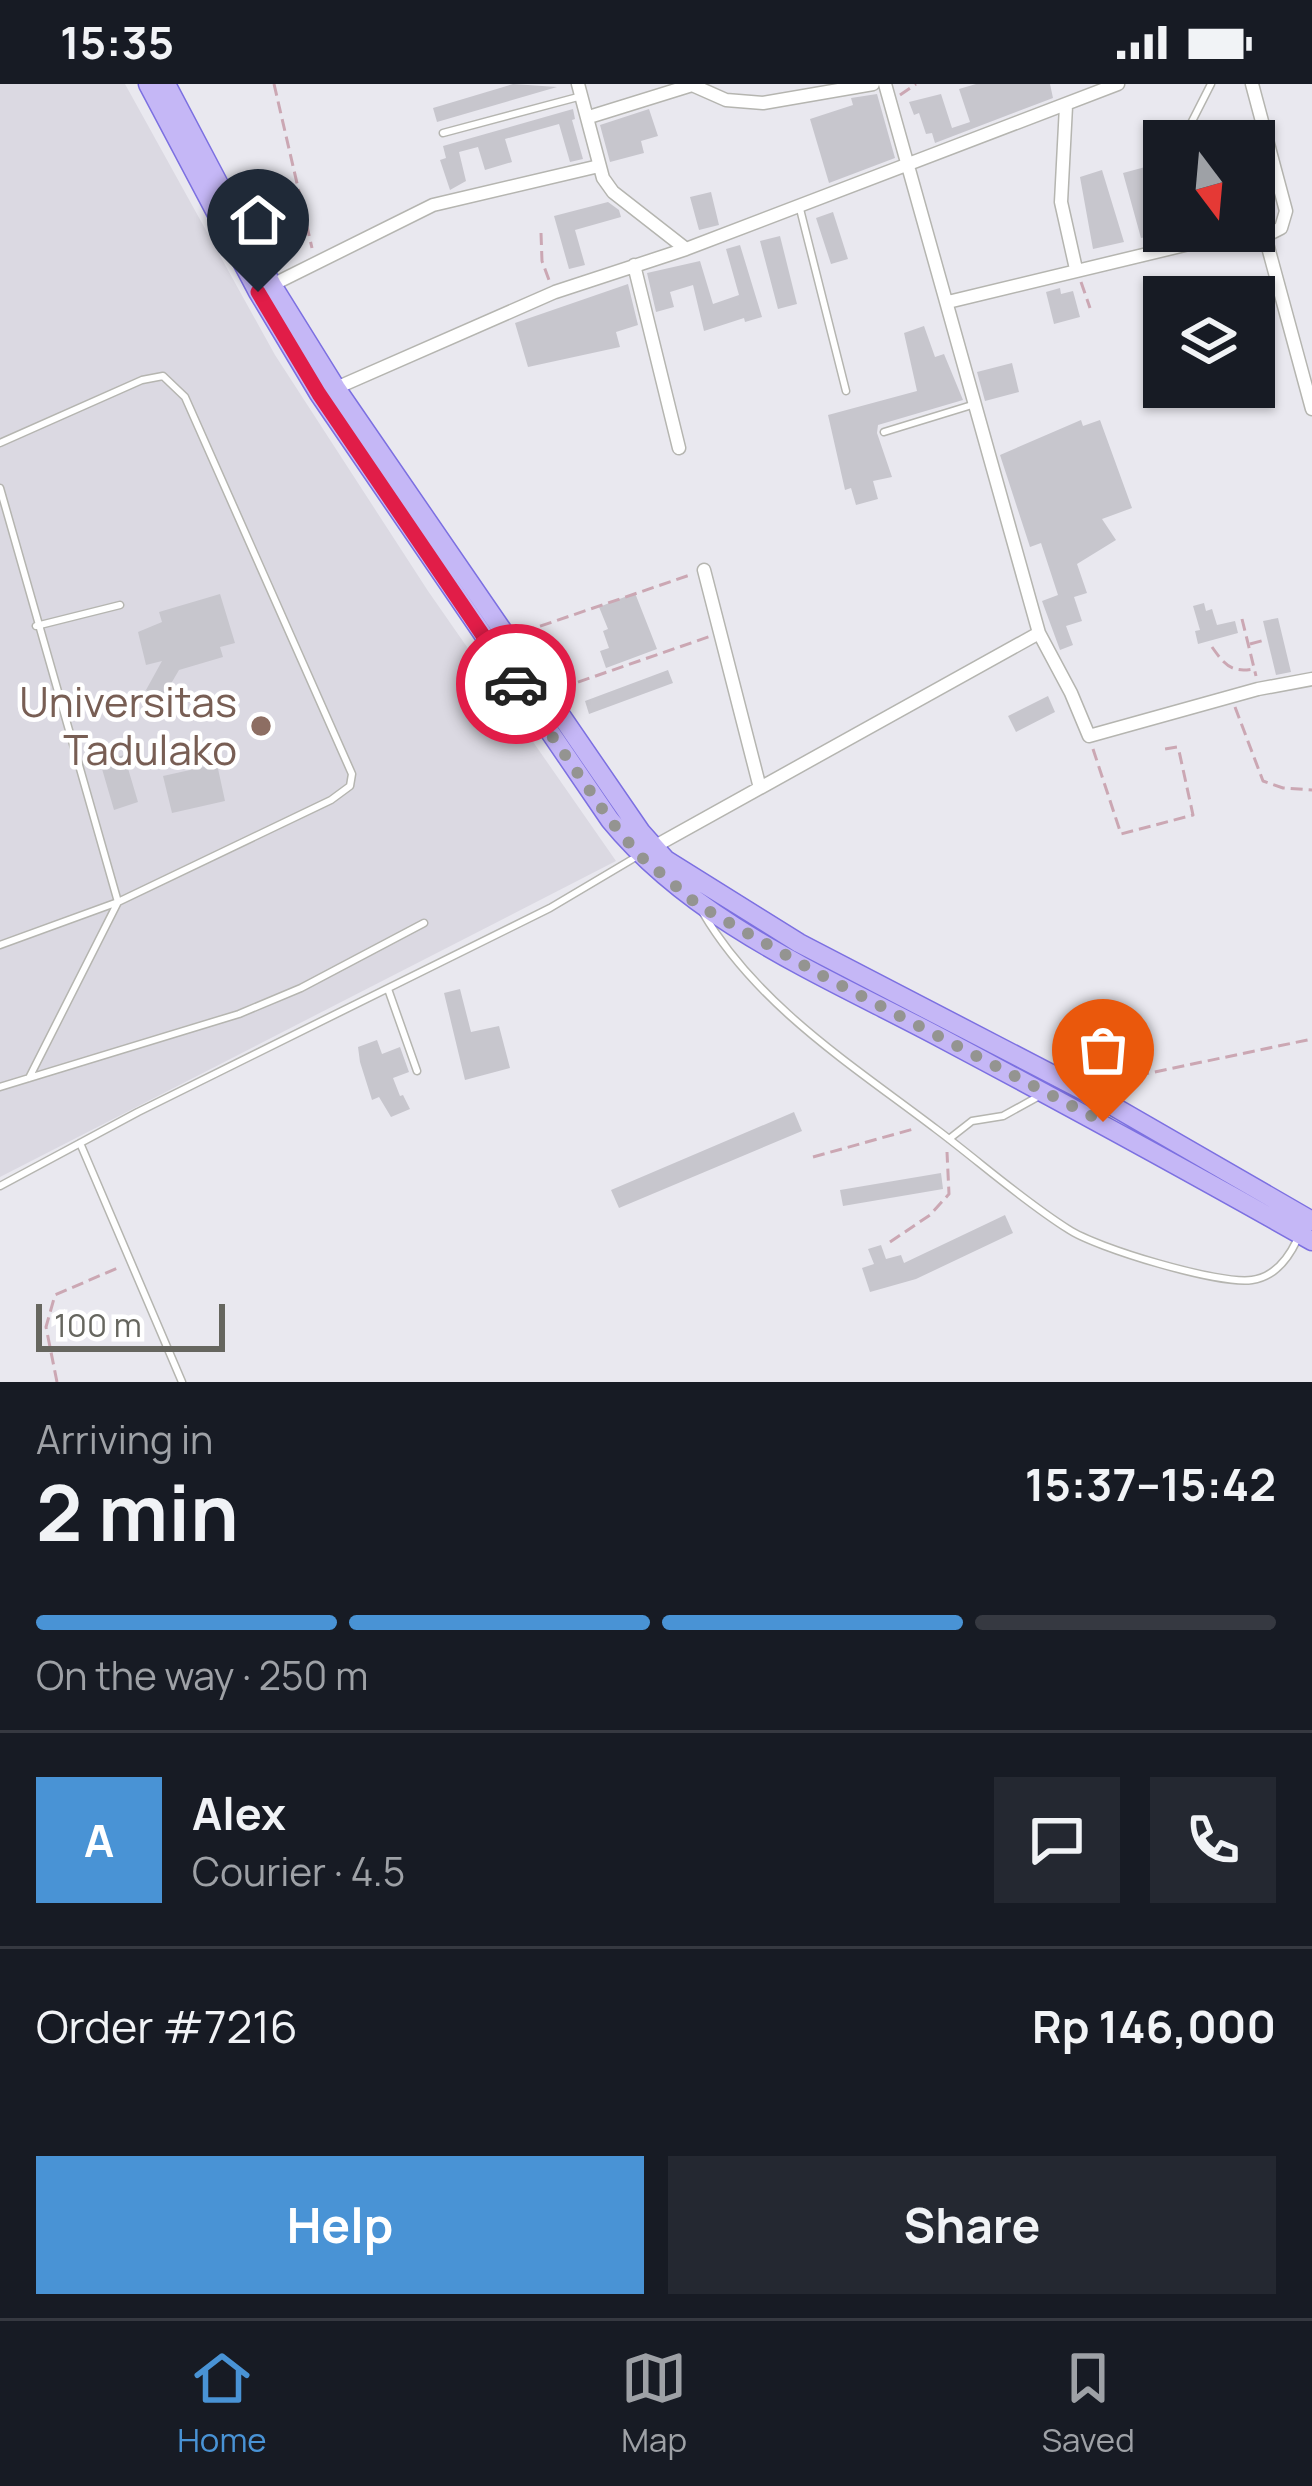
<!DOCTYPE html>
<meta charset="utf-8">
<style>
body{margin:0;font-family:Manrope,sans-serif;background:#242831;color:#f1f3f6;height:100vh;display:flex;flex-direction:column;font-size:45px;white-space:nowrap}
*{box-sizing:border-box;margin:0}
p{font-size:39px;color:#9ea1a6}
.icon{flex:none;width:66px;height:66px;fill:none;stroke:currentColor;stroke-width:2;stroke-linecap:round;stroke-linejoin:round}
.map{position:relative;height:1298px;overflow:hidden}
.details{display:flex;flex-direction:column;background:#171b24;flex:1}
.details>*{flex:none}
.needle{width:78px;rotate:164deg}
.tools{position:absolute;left:1143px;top:36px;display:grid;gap:24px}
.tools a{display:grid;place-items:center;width:132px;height:132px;border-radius:0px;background:#171b24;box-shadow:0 3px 9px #0004;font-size:60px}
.scale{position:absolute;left:36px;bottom:30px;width:189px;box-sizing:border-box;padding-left:12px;border:6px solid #66665f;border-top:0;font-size:33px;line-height:42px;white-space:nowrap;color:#66665f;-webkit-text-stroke:9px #fff;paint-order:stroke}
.pin{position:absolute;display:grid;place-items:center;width:102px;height:102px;color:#fff;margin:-123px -51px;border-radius:50% 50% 50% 0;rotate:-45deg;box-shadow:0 0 12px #0007}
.pin .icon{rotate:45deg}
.courier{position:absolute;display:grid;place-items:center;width:120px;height:120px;margin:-60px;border:9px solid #e11d48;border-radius:50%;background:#fff;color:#222;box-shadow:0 3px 15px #0007}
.overview em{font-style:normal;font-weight:700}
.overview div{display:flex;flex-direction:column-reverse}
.overview{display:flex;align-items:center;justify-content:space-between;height:204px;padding:0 36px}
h1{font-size:78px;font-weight:700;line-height:90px}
.bar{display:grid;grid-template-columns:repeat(4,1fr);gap:18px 12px;align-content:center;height:144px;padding:0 36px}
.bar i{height:15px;border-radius:9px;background:#363941}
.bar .selected{background:#4993d5}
.bar p{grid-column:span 4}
.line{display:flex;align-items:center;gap:30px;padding:0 36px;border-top:3px solid #363941}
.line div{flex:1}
.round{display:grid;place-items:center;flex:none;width:126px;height:126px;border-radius:0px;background:#242831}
.button{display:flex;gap:24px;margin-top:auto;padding:24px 36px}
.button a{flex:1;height:138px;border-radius:0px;background:#4993d5;color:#fff;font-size:48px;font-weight:700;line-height:138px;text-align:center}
.button a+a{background:#242831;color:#f1f3f6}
.status{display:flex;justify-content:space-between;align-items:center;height:84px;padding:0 60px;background:#171b24;direction:ltr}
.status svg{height:33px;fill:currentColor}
.dock{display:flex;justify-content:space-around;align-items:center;height:168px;border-top:3px solid #363941;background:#171b24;font-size:33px;color:#9ea1a6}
.dock a{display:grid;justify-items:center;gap:6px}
.dock .selected{color:#4993d5}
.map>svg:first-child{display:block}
.education{fill:#dbd9e2}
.building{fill:#c7c6cd}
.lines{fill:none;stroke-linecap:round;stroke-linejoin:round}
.service-casing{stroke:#b5b5b0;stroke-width:9}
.minor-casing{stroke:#b5b5b0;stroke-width:15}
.primary-casing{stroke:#7c70e1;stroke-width:21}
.path{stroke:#cba7b3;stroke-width:3;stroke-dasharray:12 6;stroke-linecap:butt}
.service{stroke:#fff;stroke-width:6}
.minor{stroke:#fff;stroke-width:12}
.primary{stroke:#c5b7f6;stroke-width:18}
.done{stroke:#949491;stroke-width:12;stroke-dasharray:0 21.6}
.route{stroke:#e11d48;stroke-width:15}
.education-dot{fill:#8d6e63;stroke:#fff;stroke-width:4.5}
.labels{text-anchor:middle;stroke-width:9;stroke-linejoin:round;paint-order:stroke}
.education-label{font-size:42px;fill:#785e54;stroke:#fff;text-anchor:end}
</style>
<div class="status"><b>15:35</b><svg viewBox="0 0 49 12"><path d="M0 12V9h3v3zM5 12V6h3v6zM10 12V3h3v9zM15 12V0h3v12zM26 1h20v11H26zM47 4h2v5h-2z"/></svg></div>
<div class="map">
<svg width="1312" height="1298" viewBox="0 0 1312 1298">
<rect width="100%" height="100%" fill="#e9e8ef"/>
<path class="education" d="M0 0H125L275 271 428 507 616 777 0 1093Z"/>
<path class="building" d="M513 0 557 3 437 38 433 24Z
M976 0H1050L1053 14 935 59 932 49 926 50 919 29 914 31 909 18 941 10 952 44 970 38 959 5Z
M877 10 895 74 829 99 810 35 853 21 851 14Z
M573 25 575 35 572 36 583 75 570 78 559 40 505 55 512 78 485 86 478 63 459 68 466 97 450 106 440 76 446 74 443 62Z
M649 25 658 52 641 57 644 69 610 78 600 41Z
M1149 82 1154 100 1164 98V149L1141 154 1123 89Z
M1102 86 1124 158 1093 165 1080 93Z
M711 108 719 141 699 146 690 113Z
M608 118 619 126 621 133 575 146 585 181 569 185 554 132Z
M833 128 848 175 831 180 816 134Z
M780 152 797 220 778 225 760 157Z
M740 161 762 233 745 238 744 234 704 247 693 201 670 208 674 223 656 228 647 189 700 177 713 220 739 211 726 165Z
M628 200 638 241 616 248 620 263 528 283 515 239Z
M1060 204 1061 210 1073 207 1080 233 1054 240 1046 208Z
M924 242 935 273 944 270 963 316 878 341 877 349 892 393 873 397 878 415 856 421 851 404 845 406 828 331 917 307 904 249Z
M1012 279 1019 308 985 317 977 288Z
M1081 336 1083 342 1100 336 1132 424 1102 435 1116 456 1077 480 1087 509 1074 513 1082 537 1066 542 1073 561 1060 566 1042 517 1058 511 1041 459 1030 463 1000 371Z
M635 509 657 565 606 584 600 567 609 564 603 547 608 545 599 523Z
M220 510 235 559 220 563 223 573 179 586 162 615 146 606 162 577 146 581 138 548 162 538 159 528Z
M1204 519 1206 527 1212 525 1217 541 1235 537 1238 549 1198 560 1195 547 1200 546 1193 522Z
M1278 534 1291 588 1276 591 1263 537Z
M668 586 673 599 589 630 585 617Z
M1048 612 1055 628 1016 648 1008 632Z
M124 671 138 718 114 726 100 678Z
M217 680 225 717 172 729 163 692Z
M460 905 471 948 499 942 510 984 465 996 444 909Z
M377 956 382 970 400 963 409 988 393 994 400 1012 403 1011 410 1025 391 1033 379 1013 372 1016 360 978 358 963Z
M794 1028 802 1047 619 1124 611 1106Z
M941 1089 943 1105 843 1122 840 1106Z
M1005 1131 1013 1149 916 1195 870 1208 862 1184 874 1180 868 1165 881 1161 886 1175 901 1171 904 1179Z"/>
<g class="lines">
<g class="service-casing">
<path id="service" d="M443 49 578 13
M1182 57 1211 0
M800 125 846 307
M884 348 972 321
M0 359 142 296 163 292 185 313 352 690 350 702 331 716 118 818 0 861
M0 404 118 818 29 994
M36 542 120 521
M703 829C758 922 852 981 936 1045 980 1078 1022 1116 1068 1145 1096 1164 1220 1201 1252 1196 1275 1193 1288 1175 1297 1156
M388 905 417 987
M0 1003 239 930 301 904 424 839
M949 1055 972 1037 1003 1032 1041 1011
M80 1059 182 1298
M0 1102 138 1028 550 824 636 773"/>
</g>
<g class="minor-casing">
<path id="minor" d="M578 0 603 94 613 108 686 165
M1252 0 1286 127 1281 144 1265 152 1262 146 1254 144
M1066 22 1061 118 1076 185
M589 33 692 1 726 16 763 19 873 0
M1265 152 1312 325
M634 181 679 364
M270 202 433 121 599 82
M948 218 1243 147
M336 304 555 208 686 165 1118 0
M704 486 760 704
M1039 549 1071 609 1089 652 1258 605 1312 595
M650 765 1039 549 885 0"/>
</g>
<g class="primary-casing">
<path id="primary" d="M148 0 258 208 319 310 610 736C695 840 827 893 943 955 1067 1021 1190 1088 1312 1157
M166 0 272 201 336 304 641 748 666 776 799 859 1111 1021 1312 1137"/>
</g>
<path class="path" d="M274 0 312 164
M900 11 916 0
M541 149 542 177 549 196
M1081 198 1090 224
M1242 535 1256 592
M523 548 690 491
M1250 560 1265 556
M1212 563C1224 580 1231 589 1253 585
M561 604 711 552
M1235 623 1263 697 1283 704 1312 706
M1093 665 1121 750 1193 731 1179 667 1177 663 1165 665
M1102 999 1312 955
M813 1073 917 1044
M890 1158 930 1131 949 1110 947 1068
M57 1298 46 1243 55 1211 120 1183"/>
<use href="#service" class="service"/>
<use href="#minor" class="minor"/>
<use href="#primary" class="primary"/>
</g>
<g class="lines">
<path class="done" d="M516 600 610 736 639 771 698 821 823 892 1103 1038"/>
<path class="route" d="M258 208 319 310 516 600"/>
</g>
<circle class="education-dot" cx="261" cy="642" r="12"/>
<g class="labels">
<g class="education-label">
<text x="237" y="633">Universitas<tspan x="237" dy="48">Tadulako</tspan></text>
</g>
</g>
</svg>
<div class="tools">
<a><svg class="needle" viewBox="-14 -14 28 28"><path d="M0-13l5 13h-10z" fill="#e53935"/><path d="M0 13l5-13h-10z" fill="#9ea1a6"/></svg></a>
<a><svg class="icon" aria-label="layers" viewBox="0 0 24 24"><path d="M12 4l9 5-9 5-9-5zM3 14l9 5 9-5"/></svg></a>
</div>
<div class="scale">100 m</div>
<div class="pin" style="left:1103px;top:1038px;background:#ea580c"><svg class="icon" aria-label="bag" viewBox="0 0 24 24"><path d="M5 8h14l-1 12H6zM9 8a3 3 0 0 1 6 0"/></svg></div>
<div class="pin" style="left:258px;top:208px;background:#1f2937"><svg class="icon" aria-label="home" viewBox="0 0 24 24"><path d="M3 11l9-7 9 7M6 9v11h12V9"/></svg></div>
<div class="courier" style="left:516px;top:600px"><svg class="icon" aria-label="car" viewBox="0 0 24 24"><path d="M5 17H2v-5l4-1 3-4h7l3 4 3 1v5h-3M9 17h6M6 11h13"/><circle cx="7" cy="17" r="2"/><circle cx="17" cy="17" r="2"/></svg></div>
</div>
<section class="details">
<div class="overview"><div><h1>2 min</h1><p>Arriving in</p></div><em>15:37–15:42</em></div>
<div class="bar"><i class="selected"></i><i class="selected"></i><i class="selected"></i><i></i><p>On the way · 250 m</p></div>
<div class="line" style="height:216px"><b class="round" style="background:#4993d5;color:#fff">A</b><div><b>Alex</b><p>Courier · 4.5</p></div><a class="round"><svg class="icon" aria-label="chat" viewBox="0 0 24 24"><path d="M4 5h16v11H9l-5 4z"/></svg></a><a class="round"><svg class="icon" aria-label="phone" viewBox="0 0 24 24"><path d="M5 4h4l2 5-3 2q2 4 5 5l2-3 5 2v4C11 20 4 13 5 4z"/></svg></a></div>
<div class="line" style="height:156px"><div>Order #7216</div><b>Rp 146,000</b></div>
<div class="button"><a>Help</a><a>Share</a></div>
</section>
<nav class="dock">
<a class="selected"><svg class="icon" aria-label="home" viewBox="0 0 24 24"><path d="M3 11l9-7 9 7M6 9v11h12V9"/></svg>Home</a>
<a><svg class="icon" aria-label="map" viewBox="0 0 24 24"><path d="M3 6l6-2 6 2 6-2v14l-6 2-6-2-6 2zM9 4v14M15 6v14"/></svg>Map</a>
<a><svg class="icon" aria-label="saved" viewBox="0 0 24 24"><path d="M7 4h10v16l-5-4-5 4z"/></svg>Saved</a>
</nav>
